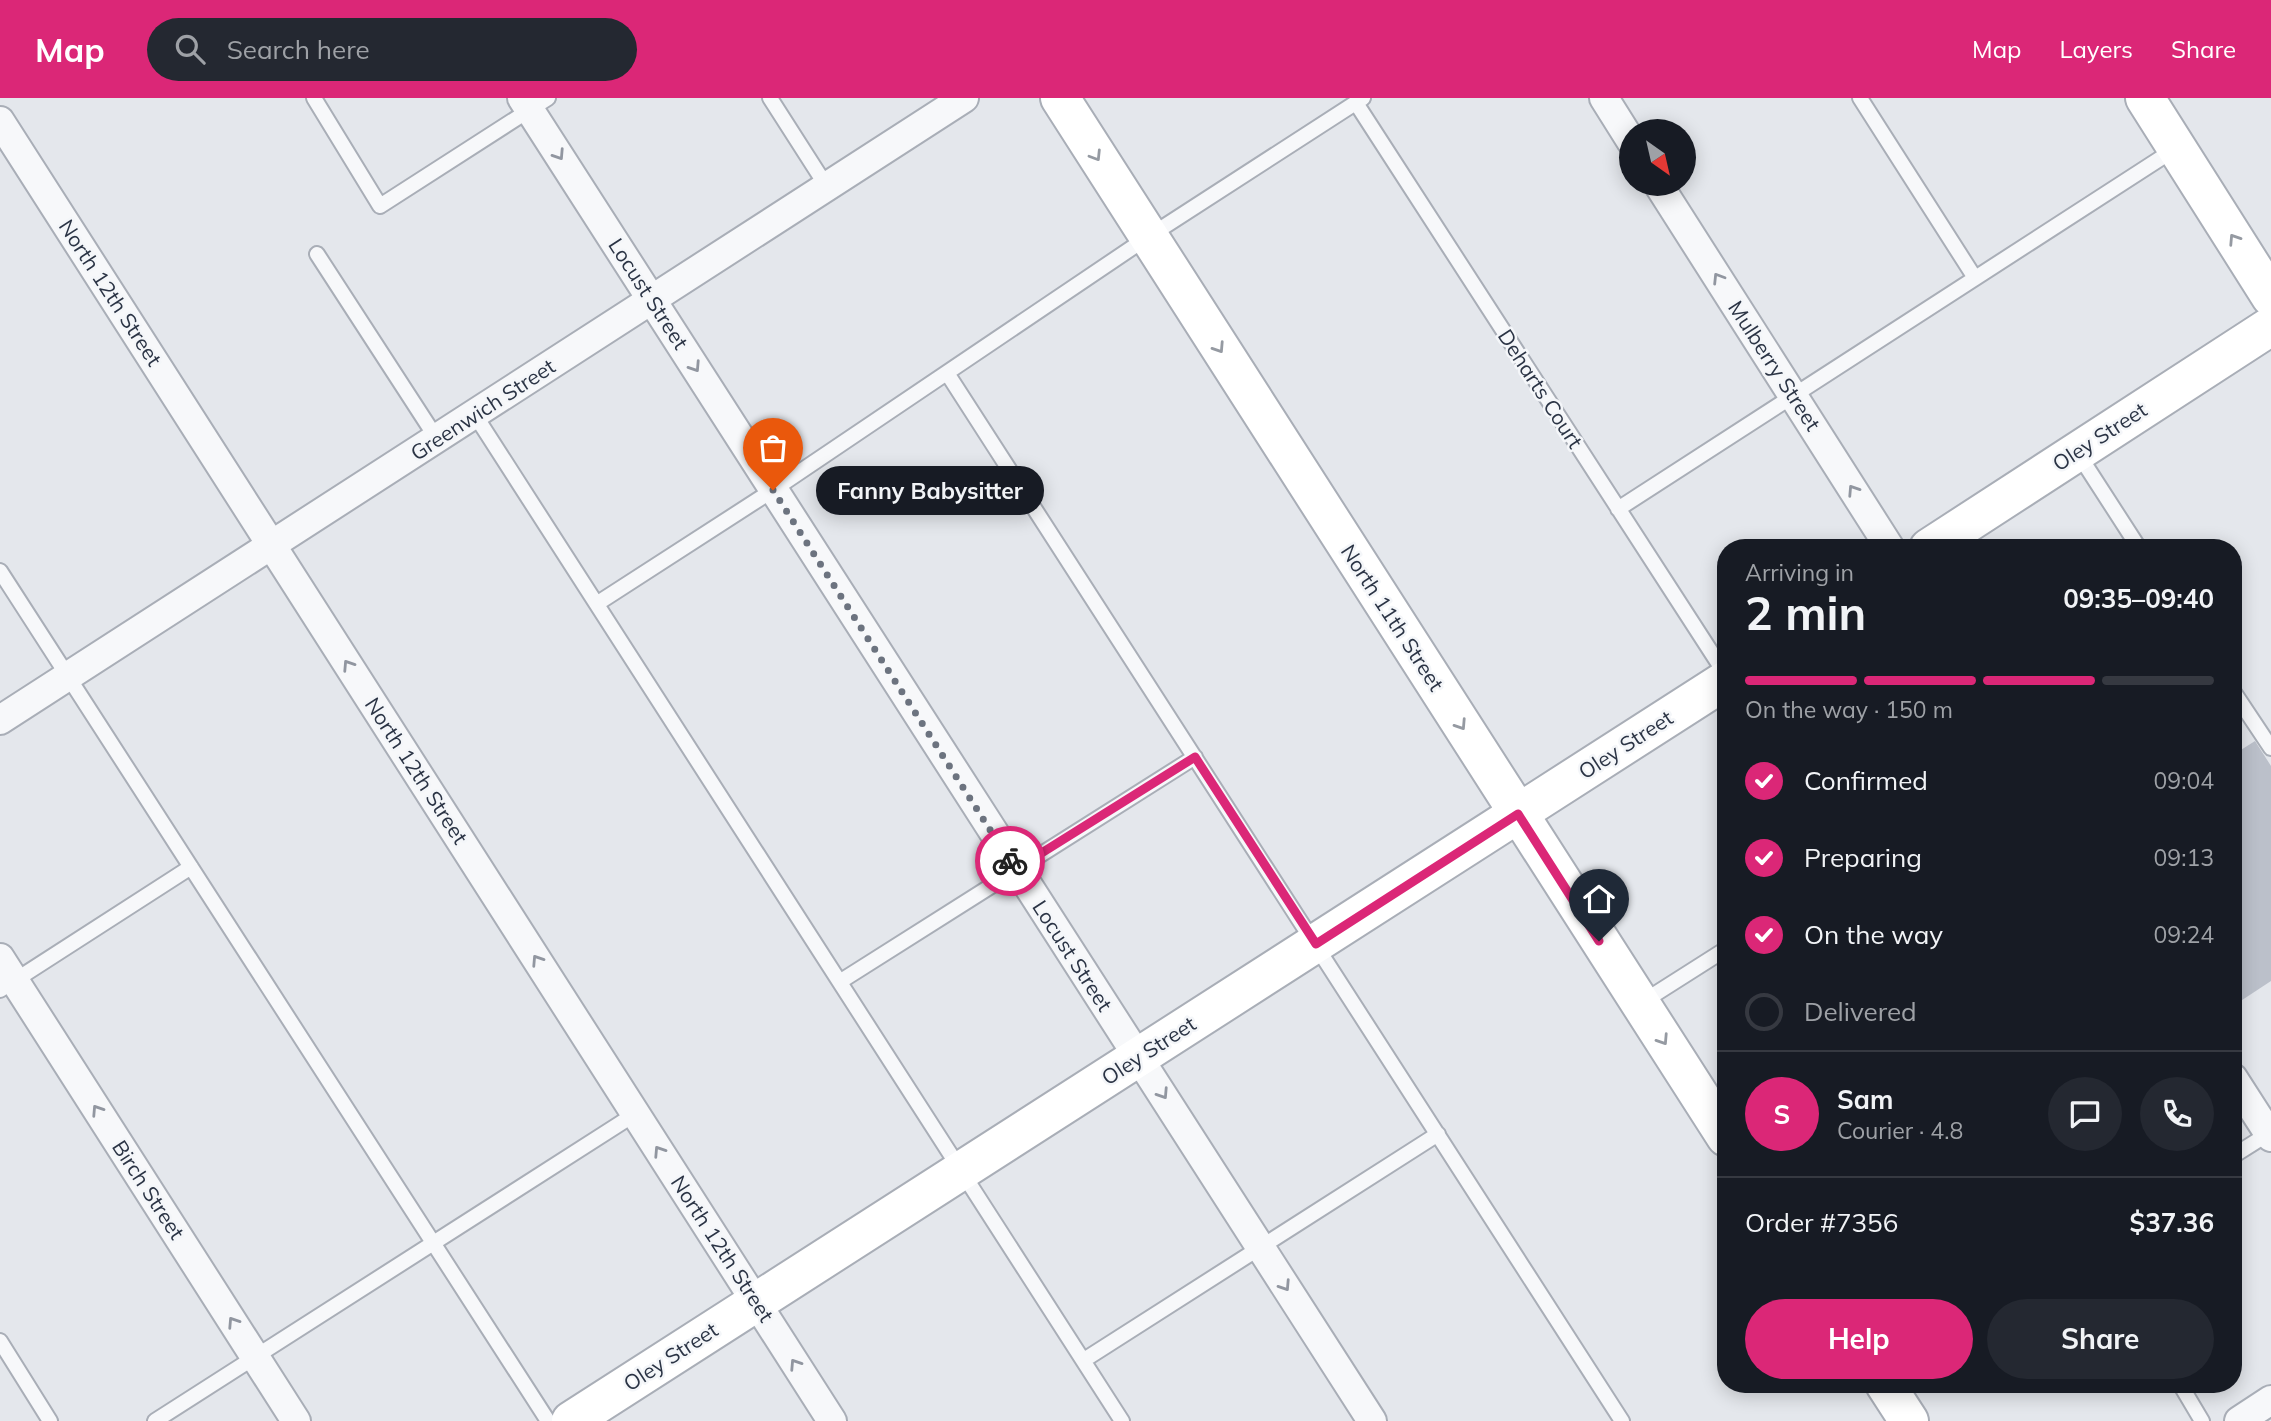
<!DOCTYPE html>
<meta charset="utf-8">
<style>
body{margin:0;font-family:Mulish,sans-serif;background:#242831;color:#f1f3f6;height:100vh;display:flex;flex-direction:column;font-size:26px;white-space:nowrap}
*{box-sizing:border-box;margin:0}
p{font-size:23px;color:#9ea1a6}
.icon{flex:none;width:38px;height:38px;fill:none;stroke:currentColor;stroke-width:2;stroke-linecap:round;stroke-linejoin:round}
.map{position:relative;flex:1;overflow:hidden}
.side{position:absolute;left:1717px;top:441px;width:525px;height:854px;display:flex;flex-direction:column;background:#171b24;border-radius:28px;box-shadow:0 4px 18px #0003}
.side>*{flex:none}
.needle{width:46px;rotate:146deg}
.tools{position:absolute;left:1619px;top:21px;display:grid;gap:14px}
.tools a{display:grid;place-items:center;width:77px;height:77px;border-radius:50%;background:#171b24;box-shadow:0 4px 18px #0003;font-size:35px}
.pin{position:absolute;display:grid;place-items:center;width:60px;height:60px;color:#fff;margin:-72px -30px;border-radius:50% 50% 50% 0;rotate:-45deg;box-shadow:0 0 7px #0007}
.pin .icon{rotate:45deg}
.courier{position:absolute;display:grid;place-items:center;width:70px;height:70px;margin:-35px;border:5px solid #db2777;border-radius:50%;background:#fff;color:#222;box-shadow:0 2px 9px #0007}
.bubble{position:absolute;height:49px;border-radius:24px;background:#171b24;box-shadow:0 4px 18px #0003;font-size:23px;font-weight:700;line-height:49px;text-align:center}
.headline em{font-style:normal;font-weight:700}
.headline div{display:flex;flex-direction:column-reverse}
.headline{display:flex;align-items:center;justify-content:space-between;height:119px;padding:0 28px}
h1{font-size:46px;font-weight:700;line-height:52px}
.bar{display:grid;grid-template-columns:repeat(4,1fr);gap:10px 7px;align-content:center;height:84px;padding:0 28px}
.bar i{height:9px;border-radius:5px;background:#363941}
.bar .current{background:#db2777}
.bar p{grid-column:span 4}
.line{display:flex;align-items:center;gap:18px;padding:0 28px;border-top:2px solid #363941}
.line div{flex:1}
.round{display:grid;place-items:center;flex:none;width:74px;height:74px;border-radius:37px;background:#242831}
ol{padding:0 28px;list-style:none}
li{display:flex;align-items:center;gap:21px;height:77px}
li p{margin-inline-start:auto}
li .icon{padding:7px;border-radius:50%;background:#db2777;color:#fff;stroke-width:4}
li:last-child{color:#9ea1a6}
li i{width:38px;height:38px;border:4px solid #363941;border-radius:50%}
.cta{display:flex;gap:14px;margin-top:auto;padding:14px 28px}
.cta a{flex:1;height:80px;border-radius:42px;background:#db2777;color:#fff;font-size:28px;font-weight:700;line-height:80px;text-align:center}
.cta a+a{background:#242831;color:#f1f3f6}
header{display:flex;align-items:center;gap:42px;box-sizing:border-box;height:98px;padding:0 35px;background:#db2777;color:#fff}
header strong{font-size:33px}
nav{display:flex;gap:38px;margin-inline-start:auto;font-size:24px}
.search{width:490px;height:63px;background:#242831;display:flex;align-items:center;gap:18px;box-sizing:border-box;padding:0 24px;border-radius:38px;color:#9ea1a6;font-size:26px}
.map>svg:first-child{display:block}
.building{fill:#bbc0ca}
.lines{fill:none;stroke-linecap:round;stroke-linejoin:round}
.lane-casing{stroke:#a9aeb7;stroke-width:18}
.street-casing{stroke:#a9aeb7;stroke-width:32}
.secondary-casing{stroke:#a9aeb7;stroke-width:42}
.lane{stroke:#f7f8fa;stroke-width:14}
.street{stroke:#f7f8fa;stroke-width:28}
.secondary{stroke:#fff;stroke-width:38}
.oneway{stroke:#9196a0}
.oneway2{stroke:#959aa2}
.done{stroke:#6c737f;stroke-width:7;stroke-dasharray:0 12.6}
.route{stroke:#db2777;stroke-width:9}
.labels{text-anchor:middle;stroke-width:5;stroke-linejoin:round;paint-order:stroke}
.street-label{font-size:21px;fill:#2b3445;stroke:#f4f6f9}
</style>
<header>
<strong>Map</strong>
<div class="search"><svg class="icon" aria-label="search" viewBox="0 0 24 24"><circle cx="10" cy="10" r="6"/><path d="M15 15l6 6"/></svg>Search here</div>
<nav><a>Map</a><a>Layers</a><a>Share</a></nav>
</header>
<div class="map">
<svg width="2271" height="1323" viewBox="0 0 2271 1323">
<rect width="100%" height="100%" fill="#e4e7ec"/>
<path class="building" d="M2255 643 2271 668V883L2233 908V657Z"/>
<g class="lines">
<g class="lane-casing">
<path id="lane" d="M314 0 380 108 548 0
M770 0 827 89
M1860 0 1975 180
M1356 5 1726 577
M317 156 437 341
M947 275 1622 1323
M475 317 1122 1323
M2077 354 2139 450
M1618 411 2175 51
M0 473 548 1323
M598 505 773 392 1148 139 1363 0
M2233 593 2271 650
M841 883 1195 659
M0 892 191 769
M1641 905 1726 851
M2233 1058 2271 1034
M0 1243 50 1323
M1084 1262 1438 1036
M2180 1286 2202 1323
M155 1323 635 1016"/>
</g>
<g class="street-casing">
<path id="street" d="M522 0 1372 1323
M1604 0 1631 43
M0 23 832 1323
M1658 86 1890 450
M0 622 964 0
M0 860 296 1323
M2233 980 2271 1039
M2239 1323 2271 1302"/>
</g>
<g class="secondary-casing">
<path id="secondary" d="M1060 0 1726 1039
M2145 0 2271 199
M1929 450 2271 228
M1885 1286 1909 1323
M571 1323 1726 582"/>
</g>
<use href="#lane" class="lane"/>
<use href="#street" class="street"/>
<use href="#secondary" class="secondary"/>
</g>
<defs><path id="oneway-chevron" d="M-2-3.5L2.5 0L-2 3.5" fill="none" stroke-width="1.6" stroke-linecap="round" stroke-linejoin="round" transform="scale(1.75)"/></defs>
<g class="oneway">
<use href="#oneway-chevron" transform="translate(559 57) rotate(57)"/>
<use href="#oneway-chevron" transform="translate(1718 180) rotate(-122)"/>
<use href="#oneway-chevron" transform="translate(695 269) rotate(57)"/>
<use href="#oneway-chevron" transform="translate(1853 392) rotate(-123)"/>
<use href="#oneway-chevron" transform="translate(348 567) rotate(-123)"/>
<use href="#oneway-chevron" transform="translate(537 862) rotate(-123)"/>
<use href="#oneway-chevron" transform="translate(1163 996) rotate(57)"/>
<use href="#oneway-chevron" transform="translate(97 1012) rotate(-123)"/>
<use href="#oneway-chevron" transform="translate(659 1053) rotate(-123)"/>
<use href="#oneway-chevron" transform="translate(1285 1188) rotate(57)"/>
<use href="#oneway-chevron" transform="translate(233 1224) rotate(-123)"/>
<use href="#oneway-chevron" transform="translate(795 1266) rotate(-123)"/>
</g>
<g class="oneway2">
<use href="#oneway-chevron" transform="translate(1096 58) rotate(58)"/>
<use href="#oneway-chevron" transform="translate(2234 141) rotate(-123)"/>
<use href="#oneway-chevron" transform="translate(1219 250) rotate(57)"/>
<use href="#oneway-chevron" transform="translate(1461 627) rotate(57)"/>
<use href="#oneway-chevron" transform="translate(1663 942) rotate(57)"/>
</g>
<g class="lines">
<path class="done" d="M773 392 1010 763"/>
<path class="route" d="M1010 763 1016 771 1195 659 1316 846 1518 716 1599 843"/>
</g>
<g class="labels">
<g class="street-label">
<text transform="translate(110 195) rotate(57)" y="7">North 12th Street</text>
<text transform="translate(648 196) rotate(57)" y="7">Locust Street</text>
<text transform="translate(1774 268) rotate(57)" y="7">Mulberry Street</text>
<text transform="translate(1540 291) rotate(57)" y="7">Deharts Court</text>
<text transform="translate(483 312) rotate(-33)" y="7">Greenwich Street</text>
<text transform="translate(2100 339) rotate(-33)" y="7">Oley Street</text>
<text transform="translate(1392 520) rotate(57)" y="7">North 11th Street</text>
<text transform="translate(1626 647) rotate(-33)" y="7">Oley Street</text>
<text transform="translate(416 673) rotate(57)" y="7">North 12th Street</text>
<text transform="translate(1072 858) rotate(57)" y="7">Locust Street</text>
<text transform="translate(1149 953) rotate(-33)" y="7">Oley Street</text>
<text transform="translate(148 1092) rotate(57)" y="7">Birch Street</text>
<text transform="translate(722 1151) rotate(57)" y="7">North 12th Street</text>
<text transform="translate(671 1259) rotate(-33)" y="7">Oley Street</text>
</g>
</g>
</svg>
<div class="tools">
<a><svg class="needle" viewBox="-14 -14 28 28"><path d="M0-13l5 13h-10z" fill="#e53935"/><path d="M0 13l5-13h-10z" fill="#9ea1a6"/></svg></a>
</div>
<div class="pin" style="left:773px;top:392px;background:#ea580c"><svg class="icon" aria-label="bag" viewBox="0 0 24 24"><path d="M5 8h14l-1 12H6zM9 8a3 3 0 0 1 6 0"/></svg></div>
<div class="pin" style="left:1599px;top:843px;background:#1f2937"><svg class="icon" aria-label="home" viewBox="0 0 24 24"><path d="M3 11l9-7 9 7M6 9v11h12V9"/></svg></div>
<div class="courier" style="left:1010px;top:763px"><svg class="icon" aria-label="bike" viewBox="0 0 24 24"><circle cx="6" cy="16" r="4"/><circle cx="18" cy="16" r="4"/><path d="M6 16l4-8h5l3 8M10 8l3 8H6M13 5h3"/></svg></div>
<div class="bubble" style="left:816px;top:368px;width:228px">Fanny Babysitter</div>
<section class="side">
<div class="headline"><div><h1>2 min</h1><p>Arriving in</p></div><em>09:35–09:40</em></div>
<div class="bar"><i class="current"></i><i class="current"></i><i class="current"></i><i></i><p>On the way · 150 m</p></div>
<ol>
<li><svg class="icon" aria-label="check" viewBox="0 0 24 24"><path d="M5 12l5 5 9-10"/></svg>Confirmed<p>09:04</p></li>
<li><svg class="icon" aria-label="check" viewBox="0 0 24 24"><path d="M5 12l5 5 9-10"/></svg>Preparing<p>09:13</p></li>
<li><svg class="icon" aria-label="check" viewBox="0 0 24 24"><path d="M5 12l5 5 9-10"/></svg>On the way<p>09:24</p></li>
<li><i></i>Delivered</li>
</ol>
<div class="line" style="height:126px"><b class="round" style="background:#db2777;color:#fff">S</b><div><b>Sam</b><p>Courier · 4.8</p></div><a class="round"><svg class="icon" aria-label="chat" viewBox="0 0 24 24"><path d="M4 5h16v11H9l-5 4z"/></svg></a><a class="round"><svg class="icon" aria-label="phone" viewBox="0 0 24 24"><path d="M5 4h4l2 5-3 2q2 4 5 5l2-3 5 2v4C11 20 4 13 5 4z"/></svg></a></div>
<div class="line" style="height:91px"><div>Order #7356</div><b>$37.36</b></div>
<div class="cta"><a>Help</a><a>Share</a></div>
</section>
</div>
